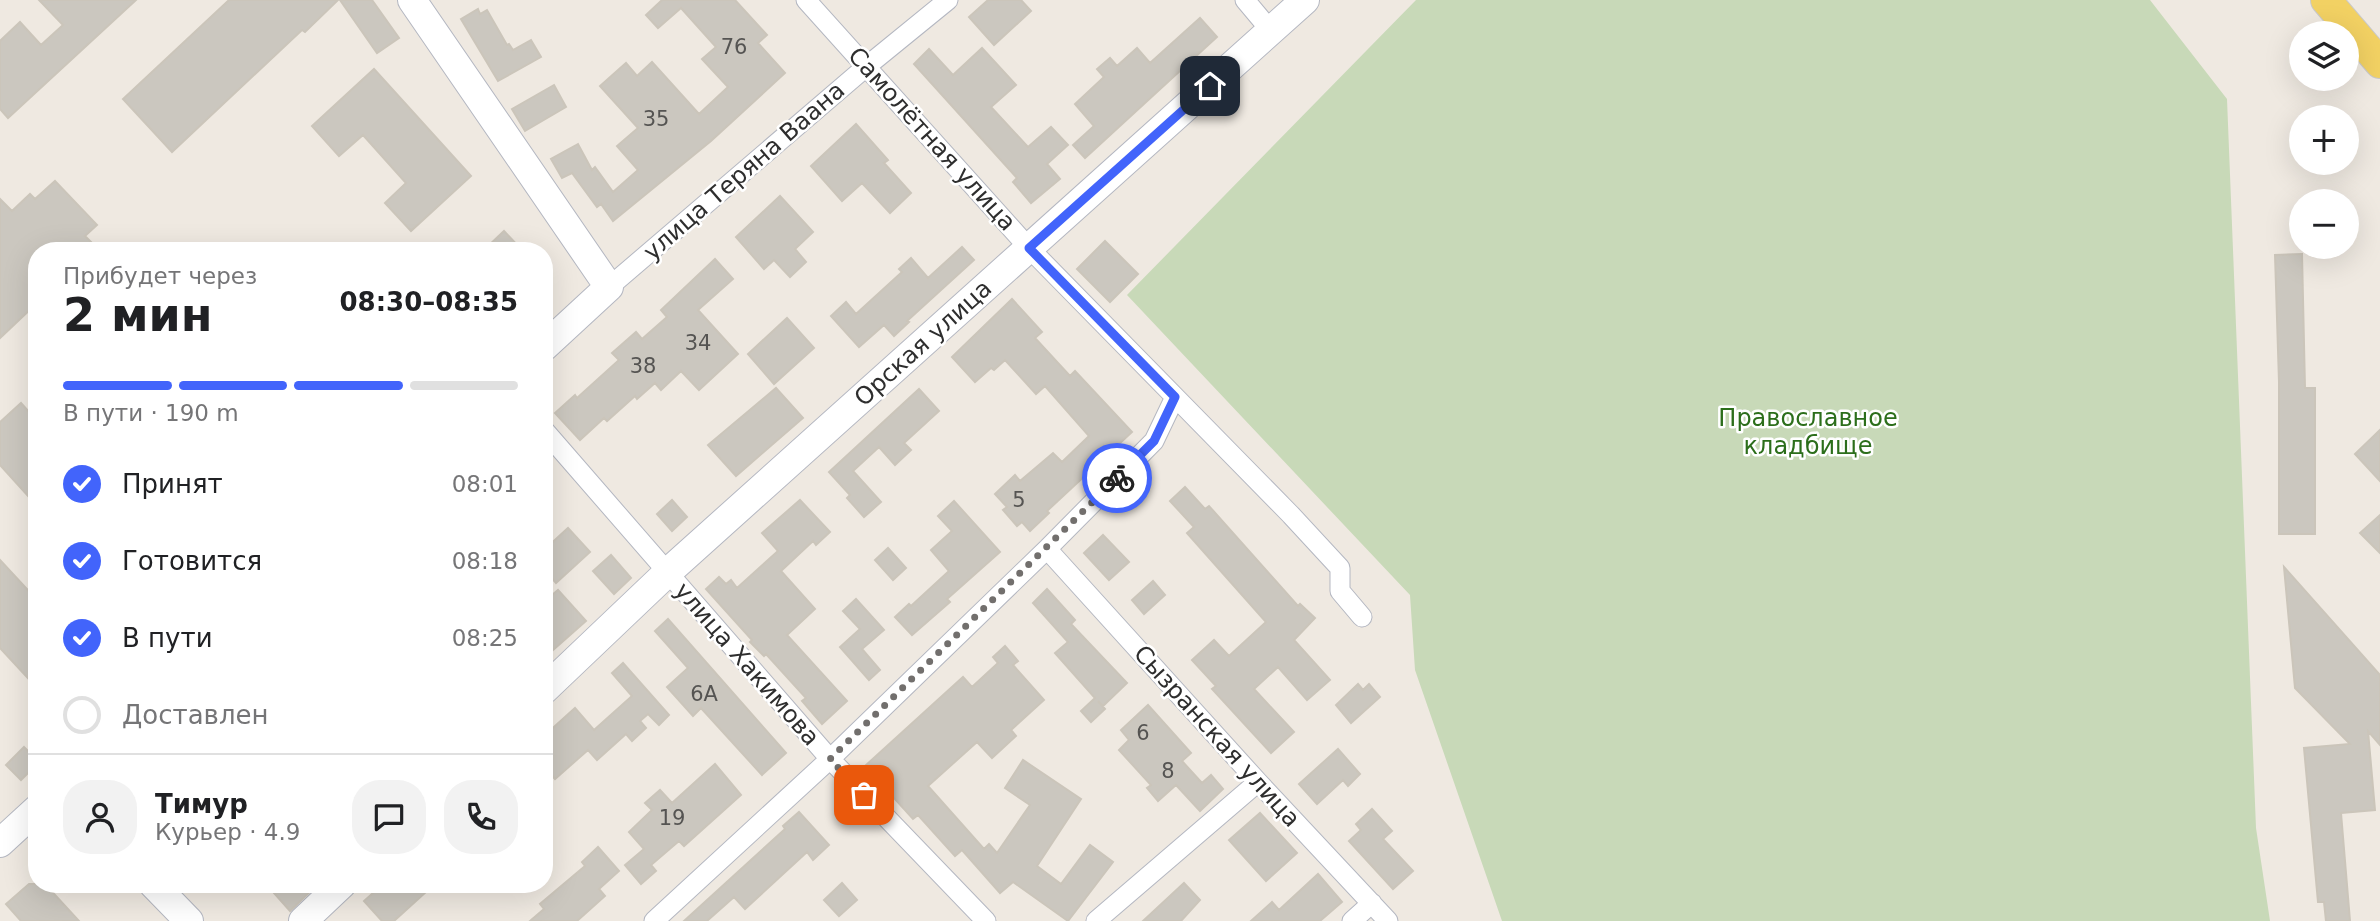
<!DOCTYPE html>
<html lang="ru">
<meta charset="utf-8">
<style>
body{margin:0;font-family:"DejaVu Sans",sans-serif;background:#f2f2f2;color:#202124;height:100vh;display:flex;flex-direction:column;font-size:26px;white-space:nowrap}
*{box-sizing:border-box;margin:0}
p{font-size:23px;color:#757577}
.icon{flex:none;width:38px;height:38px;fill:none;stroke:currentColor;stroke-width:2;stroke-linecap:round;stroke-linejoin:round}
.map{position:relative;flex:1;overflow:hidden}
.sheet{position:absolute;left:28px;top:242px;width:525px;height:651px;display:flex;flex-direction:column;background:#fff;border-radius:28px;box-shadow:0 7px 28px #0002}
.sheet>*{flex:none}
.fabs{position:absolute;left:2289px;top:21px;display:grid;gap:14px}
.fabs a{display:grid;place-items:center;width:70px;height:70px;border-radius:50%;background:#fff;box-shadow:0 7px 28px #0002;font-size:35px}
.pin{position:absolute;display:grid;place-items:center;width:60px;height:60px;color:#fff;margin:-30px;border-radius:14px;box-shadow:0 4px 10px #0006}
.courier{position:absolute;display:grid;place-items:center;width:70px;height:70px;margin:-35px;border:5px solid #4264fb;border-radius:50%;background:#fff;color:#222;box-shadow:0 2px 9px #0007}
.headline em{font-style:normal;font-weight:700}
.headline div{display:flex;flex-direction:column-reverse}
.headline{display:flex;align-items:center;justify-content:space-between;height:119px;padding:0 35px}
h1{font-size:46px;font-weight:700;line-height:52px}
.bar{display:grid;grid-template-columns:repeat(4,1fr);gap:10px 7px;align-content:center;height:84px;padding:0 35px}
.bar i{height:9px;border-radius:5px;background:#e0e0e0}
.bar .on{background:#4264fb}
.bar p{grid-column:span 4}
.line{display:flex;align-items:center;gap:18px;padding:0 35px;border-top:2px solid #e0e0e0}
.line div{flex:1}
.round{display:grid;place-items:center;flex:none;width:74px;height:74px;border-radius:28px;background:#f2f2f2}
ol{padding:0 35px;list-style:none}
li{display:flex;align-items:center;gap:21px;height:77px}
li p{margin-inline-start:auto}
li .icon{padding:7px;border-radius:50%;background:#4264fb;color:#fff;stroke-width:4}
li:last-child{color:#757577}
li i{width:38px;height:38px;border:4px solid #e0e0e0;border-radius:50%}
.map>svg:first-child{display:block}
.cemetery{fill:#c8d9b8}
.building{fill:#cbc7bf;stroke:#cbc5ba;stroke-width:2}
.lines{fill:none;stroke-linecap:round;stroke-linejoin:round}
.street-casing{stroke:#b4b7c1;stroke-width:21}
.secondary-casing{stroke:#b4b7c1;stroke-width:30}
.primary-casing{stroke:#c9c9c9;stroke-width:32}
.street{stroke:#fff;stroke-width:19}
.secondary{stroke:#fff;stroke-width:28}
.primary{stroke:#f2d163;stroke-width:30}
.done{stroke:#726f6d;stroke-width:7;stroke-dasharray:0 12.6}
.route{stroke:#4264fb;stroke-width:9}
.labels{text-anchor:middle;stroke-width:5;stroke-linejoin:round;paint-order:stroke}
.number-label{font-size:21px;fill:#555452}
.street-label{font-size:24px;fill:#2e2e2e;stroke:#fff}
.park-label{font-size:24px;fill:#2c6e1b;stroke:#fff}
</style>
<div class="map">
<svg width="2380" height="921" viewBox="0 0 2380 921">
<rect width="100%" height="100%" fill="#efe9e1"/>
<path class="cemetery" d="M1416 0H2150L2227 99 2256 828 2270 921H1502L1415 670 1410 595 1127 295Z"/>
<path class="building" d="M39 0H136L8 118 0 109V41L20 22 41 45 63 25Z
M229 0H338L305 32 302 30 172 152 123 99Z
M340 0H372L399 38 377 53Z
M662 0H735L767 35 758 43 785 73 711 141 613 221 601 204 597 207 572 173 562 178 551 159 578 144 592 170 595 167 613 192 638 170 617 146 638 128 600 86 626 63 637 76 652 62 699 114 728 87 702 59 716 47 681 8 658 28 646 15Z
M988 0H1021L1031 11 994 45 969 17Z
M478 9 480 14 487 10 507 45 509 44 513 50 531 40 541 57 498 81 461 19Z
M1200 18 1217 37 1085 158 1073 145 1094 126 1075 104 1104 77 1097 69 1110 58 1117 66 1137 48 1150 63Z
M982 48 1016 85 991 107 1028 147 1051 127 1068 145 1047 164 1060 179 1031 203 1013 182 1017 178 914 64 929 49 953 75Z
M374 69 471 176 411 231 385 203 406 183 363 135 339 156 312 126Z
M554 85 566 107 525 131 512 109Z
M856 124 888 160 884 163 911 193 890 213 862 183 842 201 811 166Z
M55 181 97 225 85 236 99 250H37V303L0 338V199L12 211 30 194 35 199Z
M780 196 813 232 795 249 806 262 790 277 774 260 764 269 736 237Z
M504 231 522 250H484Z
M1105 241 1138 274 1110 302 1077 269Z
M962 247 974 260 907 321 909 322 894 336 884 325 859 347 831 316 846 302 856 314 902 272 899 269 911 258 928 278Z
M2302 254 2305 388H2315V534H2279V382L2275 255Z
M715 259 733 279 698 310 738 354 699 390 681 371 661 390 655 383 637 399 635 396 607 421 604 418 580 440 555 413 575 395 577 398 619 360 612 353 636 332 642 339 667 317 661 310Z
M1012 299 1042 332 1035 338 1070 376 1075 371 1132 432 1047 511 1049 513 1030 531 1022 522 1017 526 1003 510 1007 507 995 494 1015 475 1020 481 1053 453 1062 462 1089 436 1045 386 1036 394 1005 360 994 370 991 368 975 382 952 357Z
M787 318 814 348 774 384 748 354Z
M776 388 803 418 736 476 708 445Z
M919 389 939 411 904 443 911 450 895 465 879 447 853 471 881 502 864 517 847 498 850 495 829 472Z
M21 403 37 421V506L0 465V422Z
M2380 430V481L2355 454Z
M1185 487 1205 509 1209 506 1298 606 1300 604 1315 618 1294 640 1330 680 1307 700 1278 667 1254 689 1294 732 1271 753 1212 689 1216 686 1192 660 1214 640 1229 656 1266 622 1187 533 1194 527 1170 501Z
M672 500 687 517 672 531 657 514Z
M800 500 830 532 816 545 813 541 781 571 815 609 787 635 847 701 822 724 802 701 806 698 766 654 764 656 750 642 752 640 706 589 719 577 726 584 731 580 737 588 778 551 762 533Z
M954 501 1000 552 947 599 950 602 912 635 895 617 909 604 911 606 949 571 931 550 952 531 938 516Z
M2380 515V553L2360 533Z
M568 528 590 552 556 583 544 569V550Z
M1103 535 1129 562 1109 580 1084 553Z
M888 548 906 568 893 580 875 560Z
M611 555 631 578 614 594 593 571Z
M0 560 37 600V688L0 648Z
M2284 567 2380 675V745L2368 731 2375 810 2341 813 2350 921H2326L2324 902H2318L2304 748 2350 744 2295 688Z
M1153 581 1165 595 1144 614 1132 600Z
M1047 589 1075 620 1071 624 1127 683 1103 706 1098 701 1105 709 1091 722 1081 711 1095 698 1055 653 1068 642 1033 603Z
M558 590 586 621 544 658V602Z
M856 599 884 630 862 649 880 670 869 680 840 647 860 629 843 611Z
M668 619 786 753 762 775 701 708 693 716 667 687 688 668 655 631Z
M1005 646 1018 661 1013 665 1044 700 1011 730 1016 736 992 758 977 742 928 786 984 849 989 844 997 853 1030 805 1005 788 1023 760 1081 799 1037 866 1061 884 1090 845 1113 862 1068 921 1013 882 1000 893 962 850 955 856 918 815 913 819 865 766 963 677 972 687 998 663 993 657Z
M623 663 669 715 659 725 648 714 640 721 646 728 632 741 626 734 597 760 588 750 555 779 544 767V736L575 708 594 730 632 696 612 673Z
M1358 684 1363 690 1369 684 1380 697 1351 723 1336 705Z
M1148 705 1191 753 1182 761 1202 783 1211 775 1223 789 1200 811 1176 785 1158 801 1147 788 1151 785 1119 750 1129 740 1121 730Z
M24 747 37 760V764L21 780 6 765Z
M1338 749 1360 774 1348 786 1343 780 1317 804 1299 784Z
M715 764 741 795 684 846 679 841 651 865 656 871 641 884 625 865 644 849 629 832 652 810 645 803 660 790 672 803Z
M1372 809 1392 831 1383 839 1413 871 1393 889 1349 841 1361 830 1356 824Z
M799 812 829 845 813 860 807 852 745 909 734 897 707 921H684L785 829 783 826Z
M1260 813 1297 853 1266 881 1229 840Z
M598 847 619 871 599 889 605 896 577 921H530L544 909 540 904 585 866 582 862Z
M1318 874 1342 902 1320 921H1251L1272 902 1279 910Z
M842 883 857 900 839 916 824 900Z
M1184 883 1200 900 1181 921H1143Z
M29 884H45L79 921H21L6 904Z
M266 884H318L290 911Z
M383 884H419L426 892 394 921H382L364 901Z"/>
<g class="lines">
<g class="street-casing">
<path id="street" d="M806 0 1029 248 1291 515 1340 568V591L1362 617
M1245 0 1271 31
M609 287 867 66 948 0
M544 430 830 759 986 921
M1047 549 1258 782 1388 921
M654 921 830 759 1047 549 1154 441 1175 397
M1096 921 1258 782
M1352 921 1372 903"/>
</g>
<g class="secondary-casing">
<path id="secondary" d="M412 0 609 287 544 347
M544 690 668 572 1305 0
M0 843 37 809
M153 884 189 921
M303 921 342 884"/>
</g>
<g class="primary-casing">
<path id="primary" d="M2326 0 2380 63"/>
</g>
<use href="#street" class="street"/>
<use href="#secondary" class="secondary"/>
<use href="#primary" class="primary"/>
</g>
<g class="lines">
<path class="done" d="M864 795 830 759 1117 478"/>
<path class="route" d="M1117 478 1154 441 1175 397 1029 248 1210 86"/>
</g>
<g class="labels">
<g class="number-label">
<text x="734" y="54">76</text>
<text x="656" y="126">35</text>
<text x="698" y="350">34</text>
<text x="643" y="373">38</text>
<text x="1019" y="507">5</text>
<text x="704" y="701">6А</text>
<text x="1143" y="740">6</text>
<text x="1168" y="778">8</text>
<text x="672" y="825">19</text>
</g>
<g class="street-label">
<text transform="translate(932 139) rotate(48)" y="8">Самолётная улица</text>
<text transform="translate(744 171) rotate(-41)" y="8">улица Теряна Ваана</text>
<text transform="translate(923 343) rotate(-42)" y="8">Орская улица</text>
<text transform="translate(747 664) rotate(49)" y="8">улица Хакимова</text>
<text transform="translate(1217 736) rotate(48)" y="8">Сызранская улица</text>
</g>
<g class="park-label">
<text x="1808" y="426">Православное<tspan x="1808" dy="28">кладбище</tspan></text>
</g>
</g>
</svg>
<div class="fabs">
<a><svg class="icon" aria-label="layers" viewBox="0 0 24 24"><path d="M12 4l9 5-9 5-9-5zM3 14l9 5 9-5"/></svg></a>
<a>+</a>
<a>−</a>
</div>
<div class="pin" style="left:864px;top:795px;background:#ea580c"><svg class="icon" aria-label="bag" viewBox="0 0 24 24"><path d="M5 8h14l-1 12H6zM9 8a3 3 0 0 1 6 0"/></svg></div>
<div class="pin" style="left:1210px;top:86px;background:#1f2937"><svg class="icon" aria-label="home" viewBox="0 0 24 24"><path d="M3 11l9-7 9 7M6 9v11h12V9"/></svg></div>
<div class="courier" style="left:1117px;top:478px"><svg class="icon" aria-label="bike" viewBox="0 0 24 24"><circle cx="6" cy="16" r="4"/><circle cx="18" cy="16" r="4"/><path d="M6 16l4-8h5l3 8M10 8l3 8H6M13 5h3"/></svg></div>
<section class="sheet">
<div class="headline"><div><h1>2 мин</h1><p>Прибудет через</p></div><em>08:30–08:35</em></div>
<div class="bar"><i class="on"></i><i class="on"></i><i class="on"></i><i></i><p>В пути · 190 m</p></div>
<ol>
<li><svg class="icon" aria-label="check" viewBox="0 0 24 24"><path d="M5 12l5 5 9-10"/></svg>Принят<p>08:01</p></li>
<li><svg class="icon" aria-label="check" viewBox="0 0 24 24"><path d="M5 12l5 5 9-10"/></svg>Готовится<p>08:18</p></li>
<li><svg class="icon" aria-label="check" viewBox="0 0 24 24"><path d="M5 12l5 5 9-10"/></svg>В пути<p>08:25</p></li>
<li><i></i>Доставлен</li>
</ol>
<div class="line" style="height:126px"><a class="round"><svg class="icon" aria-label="person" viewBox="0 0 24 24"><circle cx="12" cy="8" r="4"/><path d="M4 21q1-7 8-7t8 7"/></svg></a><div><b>Тимур</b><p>Курьер · 4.9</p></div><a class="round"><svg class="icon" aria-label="chat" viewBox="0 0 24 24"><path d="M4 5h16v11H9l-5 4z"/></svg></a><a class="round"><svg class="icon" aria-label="phone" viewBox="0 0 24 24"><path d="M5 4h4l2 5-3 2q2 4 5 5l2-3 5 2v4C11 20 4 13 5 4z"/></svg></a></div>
</section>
</div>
